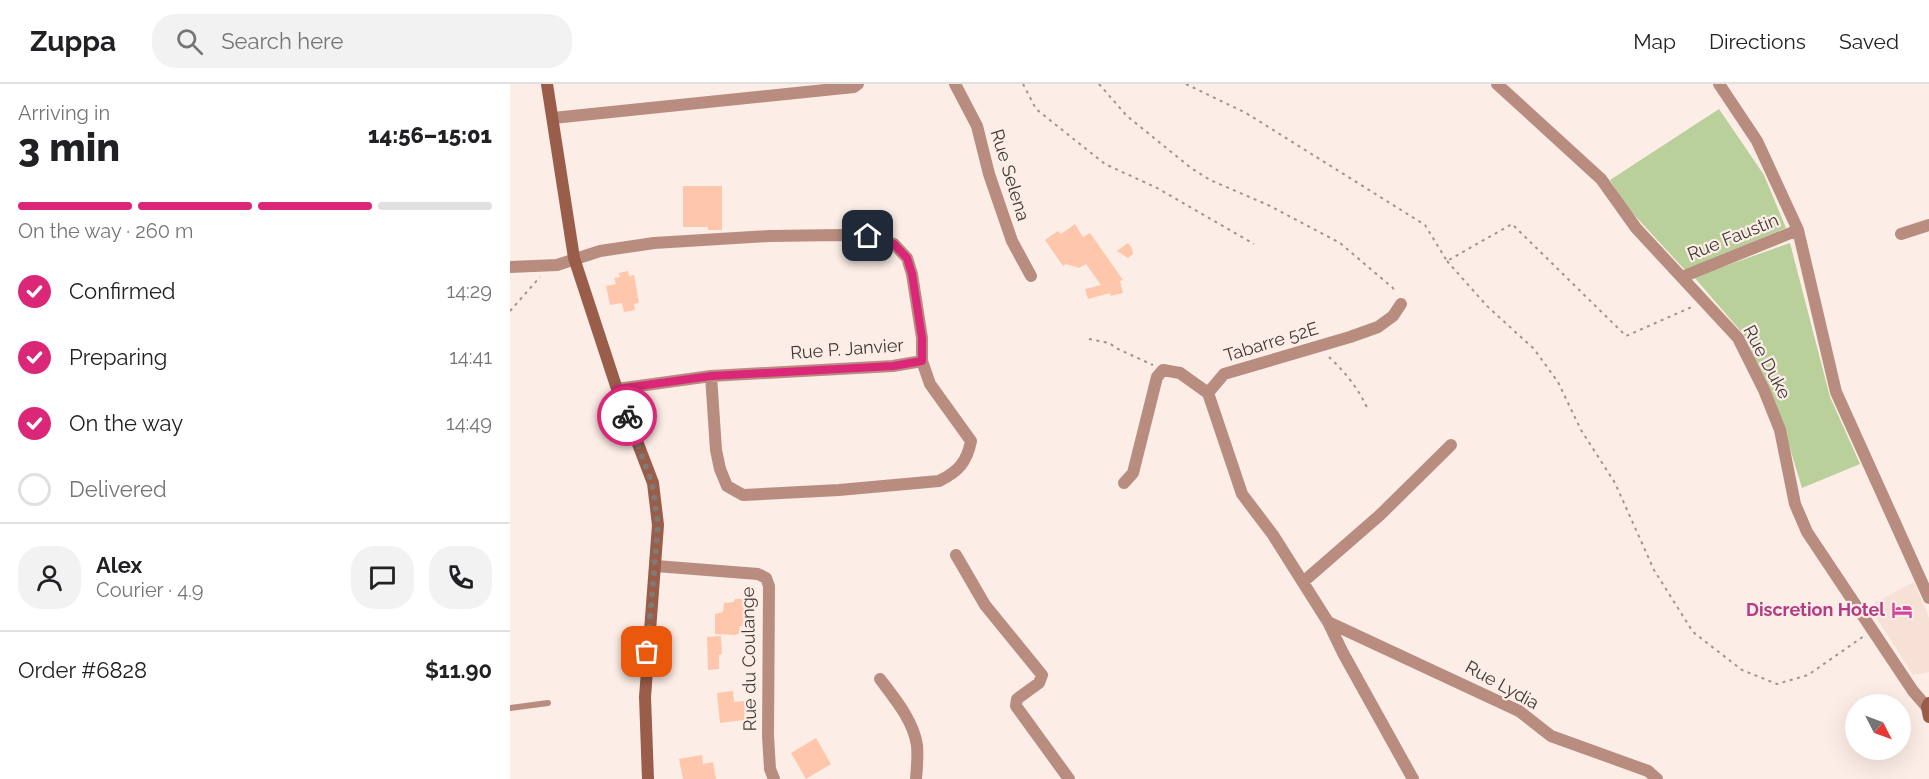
<!DOCTYPE html>
<meta charset="utf-8">
<style>
body{margin:0;font-family:Raleway,sans-serif;background:#f2f2f2;color:#202124;height:100vh;display:flex;flex-direction:column;font-size:22px;white-space:nowrap}
*{box-sizing:border-box;margin:0}
p{font-size:20px;color:#757577}
.icon{flex:none;width:33px;height:33px;fill:none;stroke:currentColor;stroke-width:2;stroke-linecap:round;stroke-linejoin:round}
.map{position:relative;flex:1;overflow:hidden}
.panel{display:flex;flex-direction:column;background:#fff;width:510px}
.panel>*{flex:none}
.needle{width:39px;rotate:132deg}
.fabs{position:absolute;left:1335px;top:610px;display:grid;gap:12px}
.fabs a{display:grid;place-items:center;width:66px;height:66px;border-radius:50%;background:#fff;box-shadow:0 6px 24px #0002;font-size:30px}
.pin{position:absolute;display:grid;place-items:center;width:51px;height:51px;color:#fff;margin:-26px;border-radius:12px;box-shadow:0 3px 9px #0006}
.courier{position:absolute;display:grid;place-items:center;width:60px;height:60px;margin:-30px;border:4px solid #db2777;border-radius:50%;background:#fff;color:#222;box-shadow:0 2px 8px #0007}
.summary em{font-style:normal;font-weight:800}
.summary div{display:flex;flex-direction:column-reverse}
.summary{display:flex;align-items:center;justify-content:space-between;height:102px;padding:0 18px}
h1{font-size:39px;font-weight:800;line-height:45px}
.bar{display:grid;grid-template-columns:repeat(4,1fr);gap:9px 6px;align-content:center;height:72px;padding:0 18px}
.bar i{height:8px;border-radius:4px;background:#e0e0e0}
.bar .selected{background:#db2777}
.bar p{grid-column:span 4}
.line{display:flex;align-items:center;gap:15px;padding:0 18px;border-top:2px solid #e0e0e0}
.line div{flex:1}
.round{display:grid;place-items:center;flex:none;width:63px;height:63px;border-radius:24px;background:#f2f2f2}
ol{padding:0 18px;list-style:none}
li{display:flex;align-items:center;gap:18px;height:66px}
li p{margin-inline-start:auto}
li .icon{padding:6px;border-radius:50%;background:#db2777;color:#fff;stroke-width:4}
li:last-child{color:#757577}
li i{width:33px;height:33px;border:3px solid #e0e0e0;border-radius:50%}
header{display:flex;align-items:center;gap:36px;box-sizing:border-box;height:84px;padding:0 30px;background:#fff;border-bottom:2px solid #e0e0e0}
header strong{font-size:28px}
nav{display:flex;gap:33px;margin-inline-start:auto;font-size:21px}
.search{width:420px;height:54px;background:#f2f2f2;display:flex;align-items:center;gap:15px;box-sizing:border-box;padding:0 21px;border-radius:24px;color:#757577;font-size:22px}
main{display:flex;flex:1;min-height:0}
.map>svg:first-child{display:block}
.built{fill:#f7e1d6}
.green{fill:#b9d09a}
.building{fill:#fec6aa}
.lines{fill:none;stroke-linecap:round;stroke-linejoin:round}
.path{stroke:#9f9590;stroke-width:2;stroke-dasharray:3 4.5;stroke-linecap:butt}
.lane{stroke:#b88d80;stroke-width:6}
.street{stroke:#b88d80;stroke-width:12}
.secondary{stroke:#995d4a;stroke-width:12}
.done{stroke:#817974;stroke-width:6;stroke-dasharray:0 10.8}
.route{stroke:#db2777;stroke-width:8}
.labels{text-anchor:middle;stroke-width:4.5;stroke-linejoin:round;paint-order:stroke}
.street-label{font-size:18px;fill:#3f3a37;stroke:#fcede6}
.hotel-label{font-size:18px;font-weight:bold;fill:#b23c85;stroke:#fcede6;text-anchor:end}
</style>
<header>
<strong>Zuppa</strong>
<div class="search"><svg class="icon" aria-label="search" viewBox="0 0 24 24"><circle cx="10" cy="10" r="6"/><path d="M15 15l6 6"/></svg>Search here</div>
<nav><a>Map</a><a>Directions</a><a>Saved</a></nav>
</header>
<main>
<section class="panel">
<div class="summary"><div><h1>3 min</h1><p>Arriving in</p></div><em>14:56–15:01</em></div>
<div class="bar"><i class="selected"></i><i class="selected"></i><i class="selected"></i><i></i><p>On the way · 260 m</p></div>
<ol>
<li><svg class="icon" aria-label="check" viewBox="0 0 24 24"><path d="M5 12l5 5 9-10"/></svg>Confirmed<p>14:29</p></li>
<li><svg class="icon" aria-label="check" viewBox="0 0 24 24"><path d="M5 12l5 5 9-10"/></svg>Preparing<p>14:41</p></li>
<li><svg class="icon" aria-label="check" viewBox="0 0 24 24"><path d="M5 12l5 5 9-10"/></svg>On the way<p>14:49</p></li>
<li><i></i>Delivered</li>
</ol>
<div class="line" style="height:108px"><a class="round"><svg class="icon" aria-label="person" viewBox="0 0 24 24"><circle cx="12" cy="8" r="4"/><path d="M4 21q1-7 8-7t8 7"/></svg></a><div><b>Alex</b><p>Courier · 4.9</p></div><a class="round"><svg class="icon" aria-label="chat" viewBox="0 0 24 24"><path d="M4 5h16v11H9l-5 4z"/></svg></a><a class="round"><svg class="icon" aria-label="phone" viewBox="0 0 24 24"><path d="M5 4h4l2 5-3 2q2 4 5 5l2-3 5 2v4C11 20 4 13 5 4z"/></svg></a></div>
<div class="line" style="height:78px"><div>Order #6828</div><b>$11.90</b></div>
</section>
<div class="map">
<svg width="1419" height="695" viewBox="0 0 1419 695">
<rect width="100%" height="100%" fill="#fcede6"/>
<path class="built" d="M1404 498 1419 534V588L1403 591 1359 522Z"/>
<path class="green" d="M1209 25 1254 91 1276 144 1175 186 1116 122 1100 96Z
M1280 159 1320 313 1350 380 1292 404 1274 345 1234 251 1184 193Z"/>
<path class="building" d="M173 102H212V146H198V143H173Z
M565 140 573 153 580 149 613 196 610 197 613 209 601 212 600 209 578 215 575 205 591 201 576 180 569 184 556 180 553 182 535 156 548 147 551 150Z
M618 159 622 164 623 170 618 174 607 167Z
M118 187 119 192 124 191 129 219 124 220 125 226 114 228 112 219 100 221 96 202 106 200 104 194 110 193 109 189Z
M225 515H234L233 524H240L238 542H230L229 549 226 551 205 550V530L213 528 214 519 224 518Z
M211 552 212 570 209 571V585L198 586 197 553Z
M223 607 224 618 235 617 234 636 210 639 207 609Z
M306 654 321 680 296 695 281 669Z
M192 671 193 680 203 678 206 695H173L169 675Z"/>
<g class="lines">
<path class="path" d="M513 0 526 25 595 80 647 104 744 160
M589 0 617 32 681 84 700 96 758 121 830 159 883 204 885 209
M676 0 736 29 915 141 937 177 1002 140 1116 252 1184 222
M937 177 977 222 1024 265 1048 298 1071 346 1105 399 1144 486 1183 548 1232 586 1267 600 1298 591 1354 552
M0 227 30 193
M579 255 599 259 608 265 643 281
M819 273C835 288 849 305 858 326"/>
<path class="lane" d="M0 624 38 619"/>
<path class="street" d="M445 0 467 42 479 90 502 157 521 192
M987 0 1091 95 1126 144 1228 254 1254 306 1270 346 1285 420 1297 448 1403 607 1417 623
M1209 0 1247 57 1288 146 1326 308 1419 514
M43 34 344 3 348 0
M1391 150 1419 141
M0 183 47 181 90 167 144 159 259 152 330 151 358 152 384 160 397 174 402 190 412 254V277L420 300 461 357C457 378 448 388 429 397L329 406 233 411 217 402 210 385 206 366 201 292
M1172 193 1288 146
M891 220 883 232 868 243 840 253 714 290 698 309 732 410 763 451 818 538 833 569 903 695
M107 305 201 292 383 282 412 277
M614 399 623 389 647 293 653 286 670 289 698 309
M446 471 475 521 532 591 529 599 507 615 506 622 559 695
M146 482 248 490 256 494 259 502 258 652 260 685 264 695
M793 498 870 431 941 361
M818 538 1009 627 1041 652 1138 687 1147 695
M370 595C385 615 403 636 407 661 408 672 407 684 406 695"/>
<path class="secondary" d="M37 0 64 174 107 305 143 399 148 441 135 613 138 695
M1419 619 1417 623 1419 633"/>
</g>
<g class="lines">
<path class="done" d="M117 332 142 399 148 441 137 568"/>
<path class="route" d="M117 332 107 305 201 292 383 282 412 277V254L402 190 397 174 384 160 358 152"/>
</g>
<defs>
<g id="hotel-bare" transform="scale(1.62)"><path d="M-6-4.5h1.5V1H6V5H4.5V3h-9V5H-6ZM-4 0a1.8 1.8 0 1 1 3.6 0ZM.5 0V-2.5h3Q6-2.5 6 0Z" fill="#d1479c" stroke="#fcede6" stroke-width="2.5" paint-order="stroke"/></g>
</defs>
<g fill-rule="evenodd">
<use href="#hotel-bare" x="1392" y="526"/>
</g>
<g class="labels">
<g class="street-label">
<text transform="translate(500 91) rotate(73)" y="6">Rue Selena</text>
<text transform="translate(1223 153) rotate(-22)" y="6">Rue Faustin</text>
<text transform="translate(761 258) rotate(-17)" y="6">Tabarre 52E</text>
<text transform="translate(337 265) rotate(-4)" y="6">Rue P. Janvier</text>
<text transform="translate(1257 278) rotate(62)" y="6">Rue Duke</text>
<text transform="translate(239 575) rotate(-91)" y="6">Rue du Coulange</text>
<text transform="translate(992 601) rotate(29)" y="6">Rue Lydia</text>
</g>
<g class="hotel-label">
<text x="1375" y="532">Discretion Hotel</text>
</g>
</g>
</svg>
<div class="fabs">
<a><svg class="needle" viewBox="-14 -14 28 28"><path d="M0-13l5 13h-10z" fill="#e53935"/><path d="M0 13l5-13h-10z" fill="#757577"/></svg></a>
</div>
<div class="pin" style="left:137px;top:568px;background:#ea580c"><svg class="icon" aria-label="bag" viewBox="0 0 24 24"><path d="M5 8h14l-1 12H6zM9 8a3 3 0 0 1 6 0"/></svg></div>
<div class="pin" style="left:358px;top:152px;background:#1f2937"><svg class="icon" aria-label="home" viewBox="0 0 24 24"><path d="M3 11l9-7 9 7M6 9v11h12V9"/></svg></div>
<div class="courier" style="left:117px;top:332px"><svg class="icon" aria-label="bike" viewBox="0 0 24 24"><circle cx="6" cy="16" r="4"/><circle cx="18" cy="16" r="4"/><path d="M6 16l4-8h5l3 8M10 8l3 8H6M13 5h3"/></svg></div>
</div>
</main>
